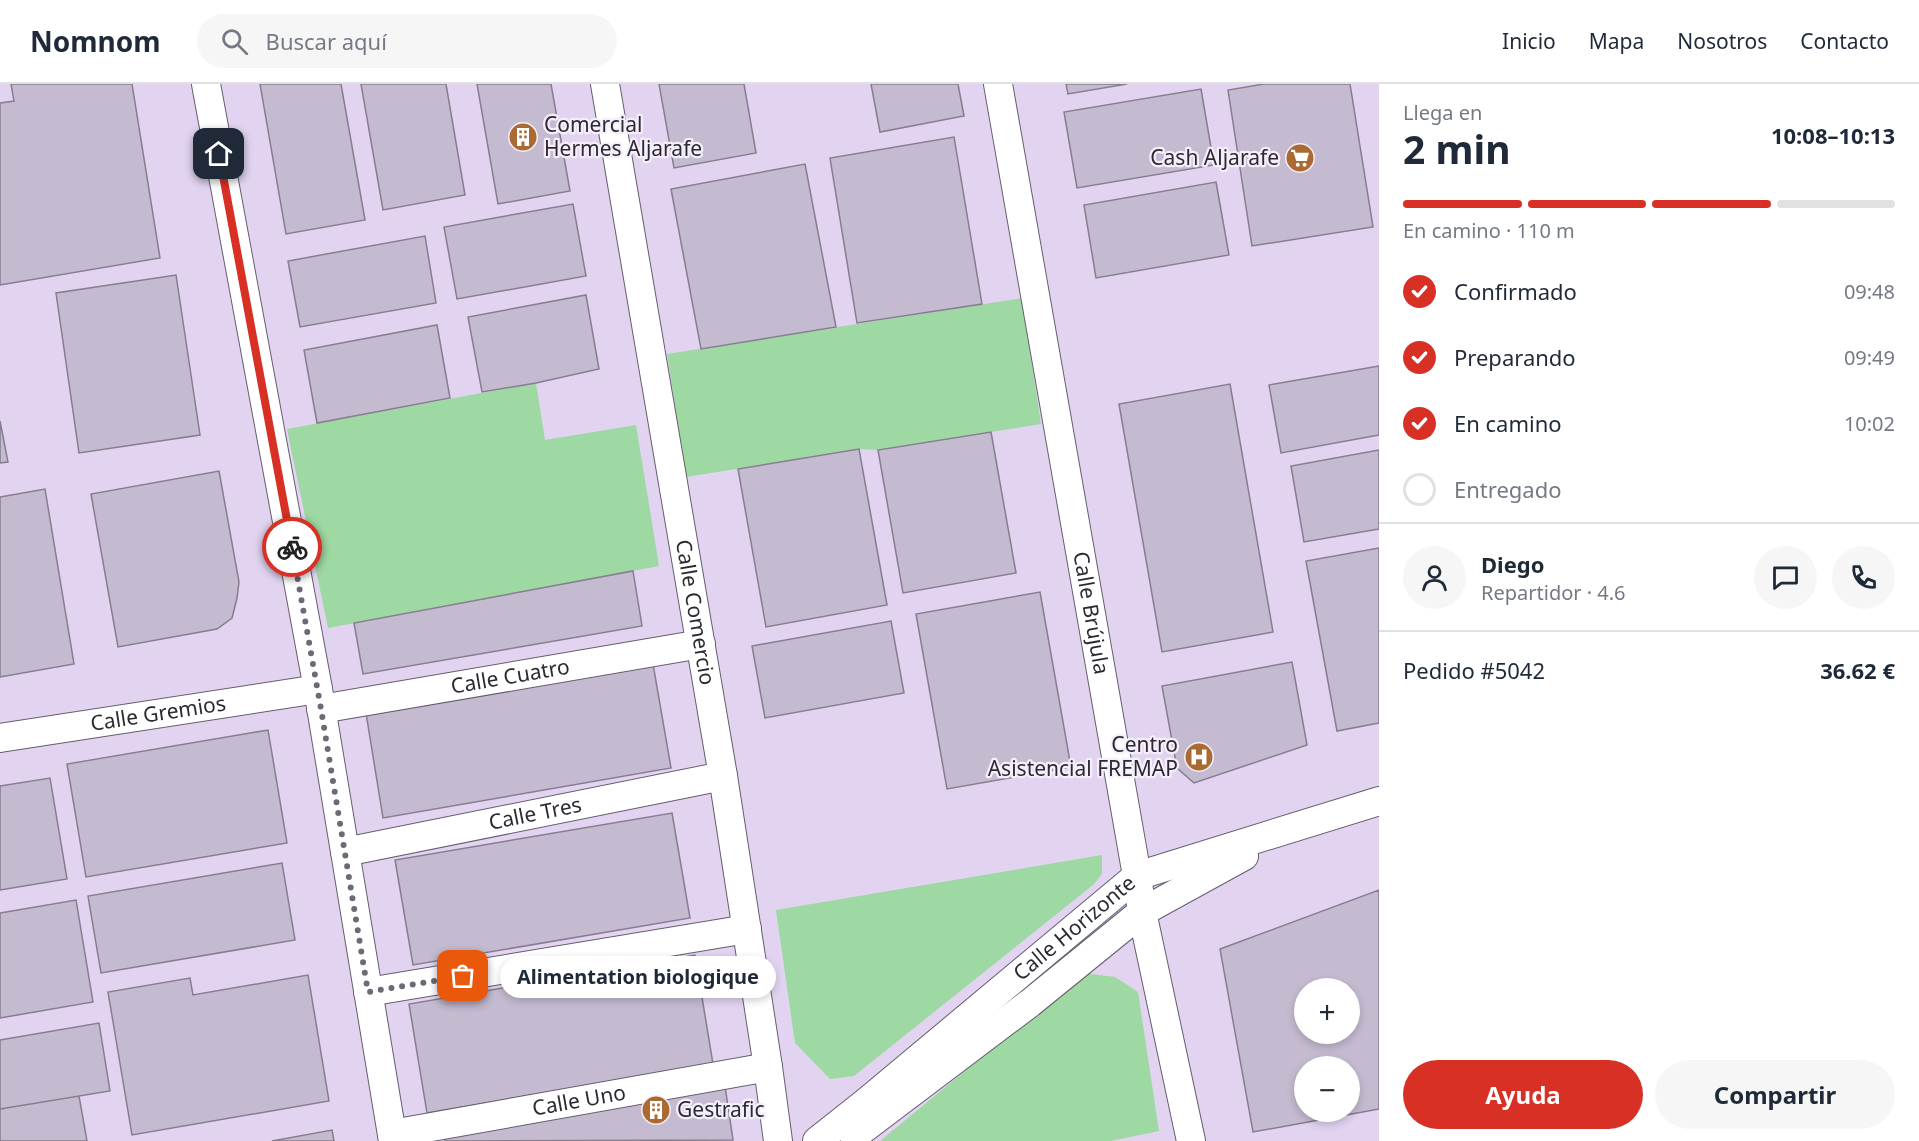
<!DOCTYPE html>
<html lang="es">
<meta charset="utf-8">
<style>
body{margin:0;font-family:"Noto Sans",sans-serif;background:#f6f6f7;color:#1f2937;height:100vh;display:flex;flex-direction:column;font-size:22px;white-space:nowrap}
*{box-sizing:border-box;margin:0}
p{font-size:20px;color:#747a83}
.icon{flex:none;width:33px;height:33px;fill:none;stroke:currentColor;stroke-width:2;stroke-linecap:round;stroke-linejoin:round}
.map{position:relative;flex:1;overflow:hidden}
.side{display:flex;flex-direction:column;background:#fff;width:540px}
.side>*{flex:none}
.tools{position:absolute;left:1294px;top:894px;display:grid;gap:12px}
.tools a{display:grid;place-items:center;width:66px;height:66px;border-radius:50%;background:#fff;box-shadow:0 3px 9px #0003;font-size:30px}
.pin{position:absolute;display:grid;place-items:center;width:51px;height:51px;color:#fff;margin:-26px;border-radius:12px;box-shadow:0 3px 9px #0006}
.courier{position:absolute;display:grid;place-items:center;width:60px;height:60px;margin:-30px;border:4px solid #d93025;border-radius:50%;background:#fff;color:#222;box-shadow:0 2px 8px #0007}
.bubble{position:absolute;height:42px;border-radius:21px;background:#fff;box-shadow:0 3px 9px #0003;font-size:20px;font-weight:700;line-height:42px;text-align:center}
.head em{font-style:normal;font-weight:700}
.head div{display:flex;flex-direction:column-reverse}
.head{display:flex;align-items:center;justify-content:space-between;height:102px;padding:0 24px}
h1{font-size:39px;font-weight:700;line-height:45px}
.bar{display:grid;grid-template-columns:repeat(4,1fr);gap:9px 6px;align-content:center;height:72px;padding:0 24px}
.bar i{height:8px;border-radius:4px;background:#e0e1e3}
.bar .selected{background:#d93025}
.bar p{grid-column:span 4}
.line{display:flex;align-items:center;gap:15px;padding:0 24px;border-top:2px solid #e0e1e3}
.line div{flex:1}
.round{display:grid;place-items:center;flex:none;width:63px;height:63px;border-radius:32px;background:#f6f6f7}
ol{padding:0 24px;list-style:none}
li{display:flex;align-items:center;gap:18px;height:66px}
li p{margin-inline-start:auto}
li .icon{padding:6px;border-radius:50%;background:#d93025;color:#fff;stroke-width:4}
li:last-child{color:#747a83}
li i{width:33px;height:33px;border:3px solid #e0e1e3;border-radius:50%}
.button{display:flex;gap:12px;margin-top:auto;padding:12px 24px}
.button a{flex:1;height:69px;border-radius:36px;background:#d93025;color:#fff;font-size:24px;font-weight:700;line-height:69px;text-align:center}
.button a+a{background:#f6f6f7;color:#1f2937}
header{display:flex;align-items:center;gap:36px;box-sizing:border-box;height:84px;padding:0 30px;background:#fff;border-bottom:2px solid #e0e1e3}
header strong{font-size:28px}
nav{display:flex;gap:33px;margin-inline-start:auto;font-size:21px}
.search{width:420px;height:54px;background:#f6f6f7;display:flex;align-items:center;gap:15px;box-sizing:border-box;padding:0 21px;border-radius:33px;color:#747a83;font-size:22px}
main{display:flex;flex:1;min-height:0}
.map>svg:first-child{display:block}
.built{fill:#e2d4f1;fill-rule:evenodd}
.green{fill:#9ed8a2}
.building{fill:#c5bbd1;stroke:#867d90;stroke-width:1.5;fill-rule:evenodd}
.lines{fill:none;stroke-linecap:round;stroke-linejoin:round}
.street-casing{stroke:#655d6f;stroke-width:30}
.street{stroke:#fff;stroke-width:28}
.done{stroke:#6f6977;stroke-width:6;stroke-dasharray:0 10.8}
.route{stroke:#d93025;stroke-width:8}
.labels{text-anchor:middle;stroke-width:4.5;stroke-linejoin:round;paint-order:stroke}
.poi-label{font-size:21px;fill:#2d2932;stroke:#f5effc;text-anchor:start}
.street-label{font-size:21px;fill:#2d2932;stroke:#f5effc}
</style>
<header>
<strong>Nomnom</strong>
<div class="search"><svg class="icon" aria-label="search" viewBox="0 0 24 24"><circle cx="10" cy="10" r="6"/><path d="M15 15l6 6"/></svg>Buscar aquí</div>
<nav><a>Inicio</a><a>Mapa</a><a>Nosotros</a><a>Contacto</a></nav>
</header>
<main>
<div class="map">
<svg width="1379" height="1057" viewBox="0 0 1379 1057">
<rect width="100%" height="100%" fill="#eae0f6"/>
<path class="built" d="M0 0H1379V1057H0ZM1305 904H1350V950H1305ZM1305 982H1350V1028H1305Z"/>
<path class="green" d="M1022 214 1041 340 878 366 859 365 686 393 667 270Z
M536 299 545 356 636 341 659 482 328 544 287 345Z
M1102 771V790L1093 801 854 992 830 995 795 959 776 826Z
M1084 889 1115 893 1138 908 1159 1047 1111 1057H880Z"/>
<path class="building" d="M11 0H132L160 174 0 201V19L14 17Z
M260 0H341L365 136 286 150Z
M361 0H446L465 111 383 126Z
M477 0H551L570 107 498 120Z
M659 0H744L756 69 674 84Z
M871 0H958L964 32 880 48Z
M1066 0H1127L1068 10Z
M1264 0H1350L1373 143 1252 162 1228 6Z
M1201 5 1214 81 1077 104 1064 28Z
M954 53 982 220 857 239 830 74Z
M805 80 836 243 701 265 671 105Z
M1216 98 1229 171 1096 194 1084 121Z
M573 120 586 192 457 215 444 143Z
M425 152 436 219 300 243 288 177Z
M176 191 200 351 79 369 56 209Z
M586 211 599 285 536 299 482 308 468 233Z
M437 241 450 314 317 339 304 266Z
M1379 282V351L1281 369 1269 301Z
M1230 300 1273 548 1162 568 1119 320Z
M0 337 8 378 0 379Z
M991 348 1016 489 903 509 878 366Z
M859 365 887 521 766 543 738 385Z
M1379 366V445L1304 458 1291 382Z
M219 387 239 498 237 514 232 534 217 545 118 563 91 410Z
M45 405 74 580 0 593V413Z
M1379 464V639L1337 647 1306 477Z
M633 487 642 542 363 590 354 539Z
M1040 508 1071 683 947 705 916 530Z
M891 537 904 609 765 634 752 562Z
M1292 578 1307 661 1194 699 1177 684 1162 602Z
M653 580 671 684 383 734 366 629Z
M268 646 287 759 86 793 67 680Z
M50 694 67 795 0 806V702Z
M672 729 690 834 413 881 395 776Z
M282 779 295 856 101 889 88 812Z
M1379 806V1025L1253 1048 1220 865ZM1305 904H1350V950H1305ZM1305 982H1350V1028H1305Z
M76 816 93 918 0 934V829Z
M695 871 713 980 427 1029 409 920Z
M308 891 329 1017 132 1051 108 908 190 894 193 911Z
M99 939 110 1007 0 1025V956Z
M725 1002 733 1056 445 1057 444 1050Z
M79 1012 87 1057H0V1025Z
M332 1046 334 1057H272Z"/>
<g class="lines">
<g class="street-casing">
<g id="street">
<path d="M206 0 318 605 393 1057"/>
<path id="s1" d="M605 0 723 692 768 983 778 1057"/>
<path id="s2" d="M998 0 1137 792 1142 828 1191 1057"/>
<path id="s3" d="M321 625 701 560"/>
<path id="s4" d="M0 654 318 605"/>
<path id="s5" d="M345 768 723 692"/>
<path d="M368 908 747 845"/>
<path id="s6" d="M392 1050 768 983"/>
<path d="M854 1052 1030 919 1142 828 1244 772"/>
<path id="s7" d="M817 1057 865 1019 1137 792 1379 717"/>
</g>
</g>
<use href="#street" class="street"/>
</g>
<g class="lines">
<path class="done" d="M292 463 321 625 368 908 463 892"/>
<path class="route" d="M219 70 292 463"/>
</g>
<defs>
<g id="building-disc" transform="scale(1.5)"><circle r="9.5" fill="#aa6a32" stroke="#f5effc"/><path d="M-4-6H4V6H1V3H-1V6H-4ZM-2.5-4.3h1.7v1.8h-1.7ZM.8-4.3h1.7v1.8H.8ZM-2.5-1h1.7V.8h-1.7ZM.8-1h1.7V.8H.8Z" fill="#fff"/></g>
<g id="supermarket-disc" transform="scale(1.5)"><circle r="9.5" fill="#aa6a32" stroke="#f5effc"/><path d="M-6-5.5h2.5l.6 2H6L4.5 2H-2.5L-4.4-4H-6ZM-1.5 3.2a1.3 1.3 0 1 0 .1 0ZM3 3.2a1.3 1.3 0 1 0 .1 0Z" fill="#fff"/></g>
<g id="hospital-disc" transform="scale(1.5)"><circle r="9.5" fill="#aa6a32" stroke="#f5effc"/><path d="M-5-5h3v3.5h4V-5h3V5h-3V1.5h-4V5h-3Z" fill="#fff"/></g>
</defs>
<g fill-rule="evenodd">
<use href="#building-disc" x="523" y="53"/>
<use href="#supermarket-disc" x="1300" y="74"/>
<use href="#hospital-disc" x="1199" y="673"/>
<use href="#building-disc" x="656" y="1026"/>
</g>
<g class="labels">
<g class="poi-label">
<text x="544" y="48">Comercial<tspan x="544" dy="24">Hermes Aljarafe</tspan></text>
<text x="1279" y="81" text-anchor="end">Cash Aljarafe</text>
<text x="1178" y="668" text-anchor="end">Centro<tspan x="1178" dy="24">Asistencial FREMAP</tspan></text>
<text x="677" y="1033">Gestrafic</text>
</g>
<g class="street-label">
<text dy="7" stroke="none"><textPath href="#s1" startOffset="536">Calle Comercio</textPath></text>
<text dy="7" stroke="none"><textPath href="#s2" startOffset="537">Calle Brújula</textPath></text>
<text dy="7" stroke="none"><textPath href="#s3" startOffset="192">Calle Cuatro</textPath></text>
<text dy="7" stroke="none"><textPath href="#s4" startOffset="160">Calle Gremios</textPath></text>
<text dy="7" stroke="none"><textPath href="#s5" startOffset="194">Calle Tres</textPath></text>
<text dy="7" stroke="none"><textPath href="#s7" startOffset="334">Calle Horizonte</textPath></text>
<text dy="7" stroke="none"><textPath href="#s6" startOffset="190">Calle Uno</textPath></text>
</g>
</g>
</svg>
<div class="tools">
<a>+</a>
<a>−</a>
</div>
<div class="pin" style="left:463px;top:892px;background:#ea580c"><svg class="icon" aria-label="bag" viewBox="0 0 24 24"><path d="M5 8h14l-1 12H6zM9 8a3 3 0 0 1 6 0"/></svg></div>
<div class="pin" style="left:219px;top:70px;background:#1f2937"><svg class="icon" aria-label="home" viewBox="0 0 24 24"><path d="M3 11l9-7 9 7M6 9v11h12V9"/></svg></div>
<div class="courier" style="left:292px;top:463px"><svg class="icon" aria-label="bike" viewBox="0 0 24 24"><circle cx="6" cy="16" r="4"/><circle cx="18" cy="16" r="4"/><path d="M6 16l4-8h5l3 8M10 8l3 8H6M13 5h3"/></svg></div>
<div class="bubble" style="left:500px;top:872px;width:276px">Alimentation biologique</div>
</div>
<section class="side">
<div class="head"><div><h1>2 min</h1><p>Llega en</p></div><em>10:08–10:13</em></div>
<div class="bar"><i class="selected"></i><i class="selected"></i><i class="selected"></i><i></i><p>En camino · 110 m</p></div>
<ol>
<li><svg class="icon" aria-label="check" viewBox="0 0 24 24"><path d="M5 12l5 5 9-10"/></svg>Confirmado<p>09:48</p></li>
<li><svg class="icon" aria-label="check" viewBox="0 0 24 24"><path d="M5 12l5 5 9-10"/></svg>Preparando<p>09:49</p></li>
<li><svg class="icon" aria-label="check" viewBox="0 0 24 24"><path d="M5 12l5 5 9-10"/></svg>En camino<p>10:02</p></li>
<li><i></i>Entregado</li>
</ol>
<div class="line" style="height:108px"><a class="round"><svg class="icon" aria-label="person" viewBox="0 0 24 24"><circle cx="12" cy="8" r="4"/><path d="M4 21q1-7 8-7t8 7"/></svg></a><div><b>Diego</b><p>Repartidor · 4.6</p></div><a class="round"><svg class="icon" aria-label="chat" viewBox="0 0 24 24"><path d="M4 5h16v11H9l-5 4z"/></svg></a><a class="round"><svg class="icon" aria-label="phone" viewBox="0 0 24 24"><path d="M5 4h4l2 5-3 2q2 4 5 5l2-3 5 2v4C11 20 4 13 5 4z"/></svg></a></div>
<div class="line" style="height:78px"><div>Pedido #5042</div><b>36.62 €</b></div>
<div class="button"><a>Ayuda</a><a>Compartir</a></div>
</section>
</main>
